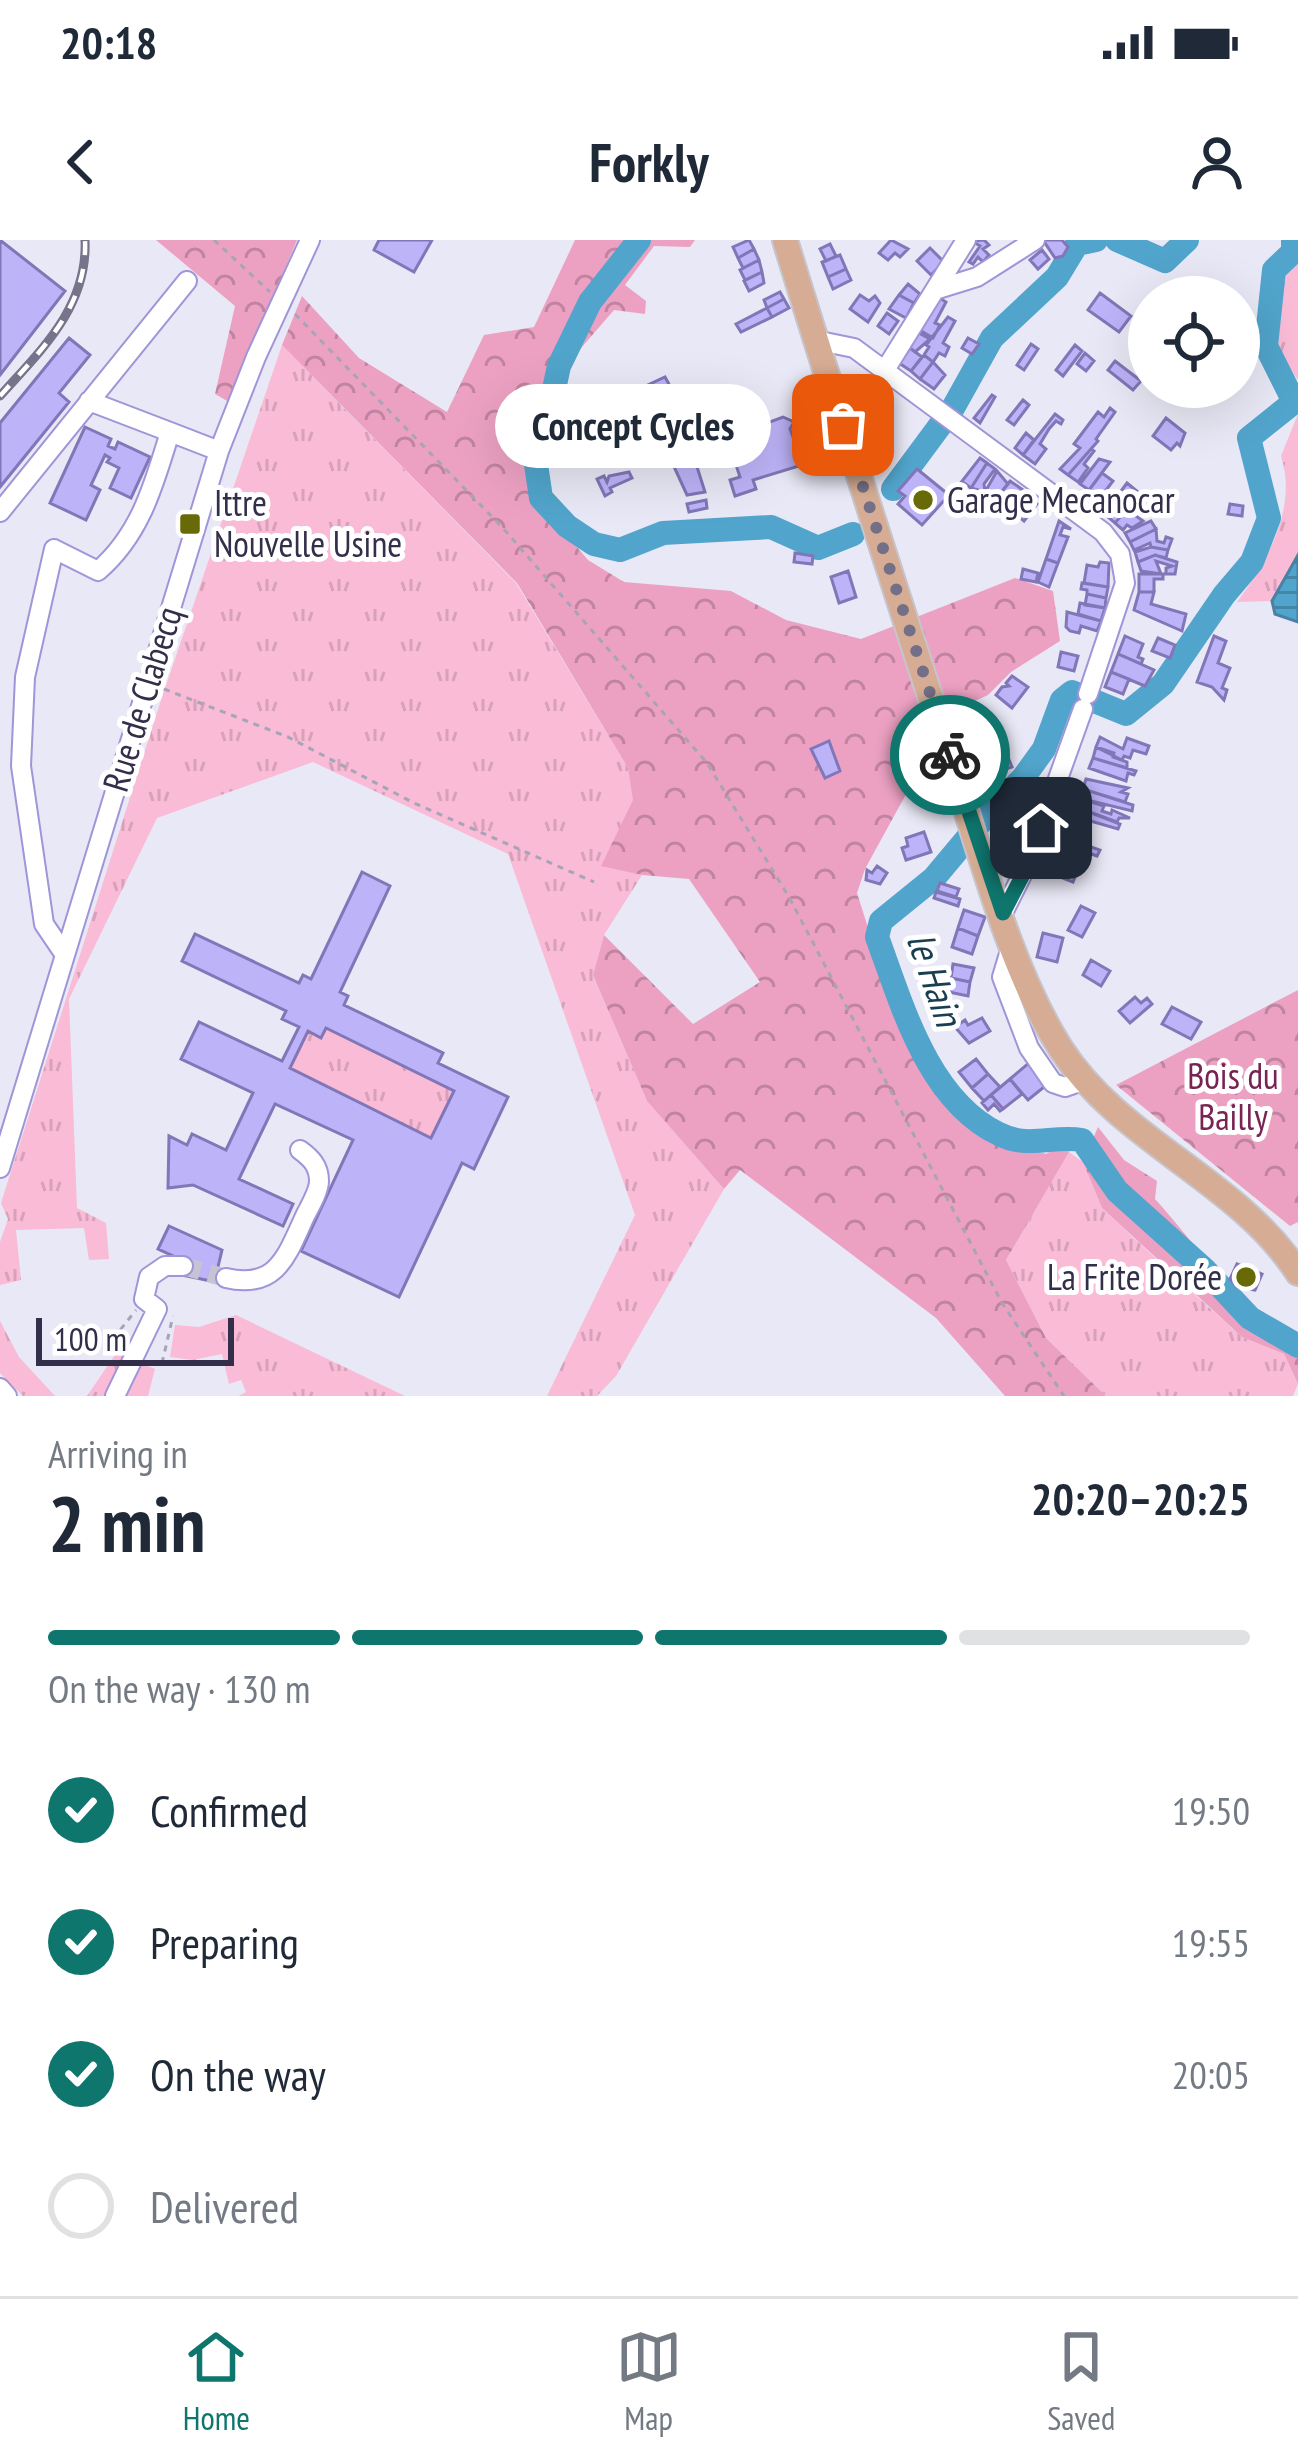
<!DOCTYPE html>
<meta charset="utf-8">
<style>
body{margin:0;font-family:"PT Sans Narrow",sans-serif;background:#f6f6f7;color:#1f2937;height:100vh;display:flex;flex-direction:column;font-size:45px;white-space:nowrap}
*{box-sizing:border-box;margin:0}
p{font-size:39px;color:#747a83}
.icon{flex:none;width:66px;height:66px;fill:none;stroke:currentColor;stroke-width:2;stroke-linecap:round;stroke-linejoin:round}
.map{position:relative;height:1156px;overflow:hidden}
.drawer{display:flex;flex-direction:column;background:#fff;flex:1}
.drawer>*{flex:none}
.buttons{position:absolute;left:1128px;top:36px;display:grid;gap:24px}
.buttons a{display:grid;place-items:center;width:132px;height:132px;border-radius:50%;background:#fff;box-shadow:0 12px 48px #0002;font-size:60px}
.scale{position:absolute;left:36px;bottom:30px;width:198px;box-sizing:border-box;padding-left:12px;border:6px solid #332e4a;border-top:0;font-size:33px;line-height:42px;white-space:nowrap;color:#332e4a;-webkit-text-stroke:9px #fff;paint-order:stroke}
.pin{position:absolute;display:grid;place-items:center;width:102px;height:102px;color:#fff;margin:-51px;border-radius:24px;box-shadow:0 6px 18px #0006}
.courier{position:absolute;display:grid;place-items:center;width:120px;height:120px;margin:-60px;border:9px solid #0f766e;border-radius:50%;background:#fff;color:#222;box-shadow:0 3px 15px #0007}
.bubble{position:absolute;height:84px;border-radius:42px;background:#fff;box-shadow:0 12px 48px #0002;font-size:39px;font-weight:600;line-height:84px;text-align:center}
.overview em{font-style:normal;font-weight:600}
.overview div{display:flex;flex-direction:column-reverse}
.overview{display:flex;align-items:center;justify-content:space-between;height:204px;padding:0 48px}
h1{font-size:78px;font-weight:600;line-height:90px}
.bar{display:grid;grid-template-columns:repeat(4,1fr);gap:18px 12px;align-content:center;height:144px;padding:0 48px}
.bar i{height:15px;border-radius:9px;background:#e0e1e3}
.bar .current{background:#0f766e}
.bar p{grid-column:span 4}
ol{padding:0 48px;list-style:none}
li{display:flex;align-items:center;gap:36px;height:132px}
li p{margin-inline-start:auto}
li .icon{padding:12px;border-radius:50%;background:#0f766e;color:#fff;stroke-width:4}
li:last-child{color:#747a83}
li i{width:66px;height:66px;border:6px solid #e0e1e3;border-radius:50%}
.status{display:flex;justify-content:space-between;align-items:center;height:84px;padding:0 60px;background:#fff;direction:ltr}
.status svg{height:33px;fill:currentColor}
header{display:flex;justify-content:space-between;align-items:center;height:156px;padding:0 48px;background:#fff;font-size:54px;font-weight:600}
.dock{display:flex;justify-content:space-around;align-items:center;height:168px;border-top:3px solid #e0e1e3;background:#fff;font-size:33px;color:#747a83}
.dock a{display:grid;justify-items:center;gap:6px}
.dock .current{color:#0f766e}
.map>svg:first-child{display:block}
.grass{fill:url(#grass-tufts)}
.forest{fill:url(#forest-crowns)}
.water{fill:url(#water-rules);stroke:#4881a4;stroke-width:3}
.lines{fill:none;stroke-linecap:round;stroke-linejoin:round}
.river{stroke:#51a4cb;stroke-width:24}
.building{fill:#bdb3f8;stroke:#8176b7;stroke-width:3;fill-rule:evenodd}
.minor-tunnel{stroke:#c5c3d4;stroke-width:18;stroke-dasharray:18 9;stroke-linecap:butt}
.minor-casing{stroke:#9f95d8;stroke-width:22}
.major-casing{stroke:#c6c4cc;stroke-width:28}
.path{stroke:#a7a4b7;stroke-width:3;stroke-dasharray:6 6;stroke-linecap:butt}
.minor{stroke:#fff;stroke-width:18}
.major{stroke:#d6ad94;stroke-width:24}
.rail-casing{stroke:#76738a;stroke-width:9}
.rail{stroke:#fff;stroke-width:4.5;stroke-dasharray:14;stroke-linecap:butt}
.done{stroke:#736f86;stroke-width:12;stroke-dasharray:0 21.6}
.route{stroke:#0f766e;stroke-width:15}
.poi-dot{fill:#686a08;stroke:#fff;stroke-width:4.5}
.labels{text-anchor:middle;stroke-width:10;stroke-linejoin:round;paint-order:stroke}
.poi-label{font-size:36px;fill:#332e4a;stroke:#fff;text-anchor:start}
.street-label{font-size:36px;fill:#332e4a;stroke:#fff}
.park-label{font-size:36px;fill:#782351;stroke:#fff}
.water-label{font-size:39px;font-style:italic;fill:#193e4f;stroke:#fff}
</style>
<div class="status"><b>20:18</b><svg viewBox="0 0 49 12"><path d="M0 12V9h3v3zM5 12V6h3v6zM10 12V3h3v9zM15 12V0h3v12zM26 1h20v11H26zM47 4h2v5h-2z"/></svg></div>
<header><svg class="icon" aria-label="back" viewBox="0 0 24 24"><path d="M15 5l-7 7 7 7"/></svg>Forkly<svg class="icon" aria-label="person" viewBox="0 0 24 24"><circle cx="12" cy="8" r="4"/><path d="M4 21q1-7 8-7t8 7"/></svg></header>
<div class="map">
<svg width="1298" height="1156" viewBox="0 0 1298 1156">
<defs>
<pattern id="grass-tufts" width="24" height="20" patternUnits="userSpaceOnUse" patternTransform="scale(3)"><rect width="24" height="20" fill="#f9bbd6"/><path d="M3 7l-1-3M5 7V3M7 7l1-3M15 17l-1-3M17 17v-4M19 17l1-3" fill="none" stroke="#d6a1b9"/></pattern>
<pattern id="forest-crowns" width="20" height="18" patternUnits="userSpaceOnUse" patternTransform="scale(3)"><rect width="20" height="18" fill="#eca1c3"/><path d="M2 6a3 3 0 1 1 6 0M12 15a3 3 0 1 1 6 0" fill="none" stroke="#c084a0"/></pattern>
<pattern id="water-rules" width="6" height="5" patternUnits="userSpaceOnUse" patternTransform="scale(3)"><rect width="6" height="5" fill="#51a4cb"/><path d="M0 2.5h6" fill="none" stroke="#4486a7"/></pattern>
</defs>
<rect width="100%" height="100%" fill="#e9e8f6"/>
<path class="grass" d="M1298 19V140L1280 116 1273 96 1282 66V37Z
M282 105 516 343 628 528 634 560 602 625 642 635 604 695 593 735 647 861 724 949 616 1136 597 1156H547L635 975 508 614 313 522 157 578 69 759 77 968 106 983 109 1019 89 1020 84 988 16 990 21 1040 0 1045V1002L8 979 1 963 162 457Z
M1298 174V315L1272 361 1237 362C1267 322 1298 268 1281 216Z
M326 788 454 851 431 898 290 828 308 791 321 798Z
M1069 912 1083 922 1102 968 1183 1044 1242 1097 1284 1114 1298 1144 1293 1156H1106L1046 1098 1006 1020Z
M236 1075 405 1156H239L246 1152 241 1140 229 1144 222 1114 193 1120 170 1117 175 1085 199 1087Z
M0 1081 19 1117 55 1156H23L0 1133Z
M117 1112 126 1116 105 1156H87Z
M140 1123 155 1129 148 1156H124Z"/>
<path class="forest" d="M156 0H297L229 162 215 154 235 66Z
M575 0H695L690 7 654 6 625 45 646 61 645 74 614 70 575 115 550 124 552 142 529 174 524 202 529 250 588 320 624 342 731 351 786 380 861 399 1015 338 1053 351 1060 401 1011 432 988 455 951 472 865 629 857 653 896 776 986 895 1046 914 1079 895 1006 1020 1046 1098 1106 1156H1005L936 1078 740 930 724 949 647 861 593 735 604 695 693 784 760 742 689 639 642 635 601 626 633 560 628 528 517 343 282 105 302 56 359 118 447 172 484 95 534 87Z
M1298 750V982L1290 986 1116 845Z
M1098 887 1124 920 1157 941 1155 959C1199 1007 1238 1072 1298 1098V1144L1284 1114 1242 1097 1102 968 1083 922Z"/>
<path class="water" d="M1298 315V382L1275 374 1272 361Z"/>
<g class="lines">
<path class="river" d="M639 0 590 62 559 126 553 154 530 184 541 258 567 286 594 304 620 310 663 293 771 287 818 308 853 294
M1117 0 1165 21 1187 0
M1293 0V12L1274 30 1266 106 1294 162 1249 198 1269 278 1252 322 1224 355 1163 444 1126 474 1072 452 1062 460 1044 509 1023 538 991 570 934 638 881 681 877 697C902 765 928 860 999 894 1028 909 1053 895 1082 900L1117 951 1205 1030 1250 1078 1298 1106
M893 249 953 168 992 98 1057 37 1077 4 1096 0"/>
</g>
<path class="building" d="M0 0 65 51 0 135Z
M379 0H432L414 32 374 10Z
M749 0 754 9 738 18 733 7Z
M891 0 908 9 900 17 895 13 888 20 879 13Z
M984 0 989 5 983 9 989 15 983 22 978 17 973 24 969 22 980 6 972 1Z
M1043 0H1062L1068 7 1063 16 1055 18Z
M830 4 836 16 826 21 820 9Z
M930 8 944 22 931 35 917 21Z
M754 9 759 20 743 28 738 18Z
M1042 10 1049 19 1038 29 1030 20Z
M840 15 846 29 828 37 822 22Z
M759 20 762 32 745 40 740 30Z
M846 29 851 40 833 49 828 37Z
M762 32 764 43 749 51 744 41Z
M908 44 920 54 914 63 899 55Z
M780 52 784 59 767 68 764 60Z
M1100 53 1131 76 1119 92 1088 70Z
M860 55 869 61 875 56 880 63 868 82 850 69Z
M899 55 914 63 906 78 889 69Z
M936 56 946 62 935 83 940 85 933 98 918 89Z
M784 59 789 68 772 77 767 68Z
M767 68 772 77 741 92 736 84Z
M887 73 898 81 889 94 878 86Z
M948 77 955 81 943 103 949 107 945 116 939 113 933 122 924 115 929 107 926 105Z
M917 92 930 99 915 112 910 108Z
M69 98 90 115 59 153 69 162 0 247V183Z
M968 98 979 104 972 114 962 108Z
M1031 104 1038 109 1024 130 1017 125Z
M1075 105 1082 111 1063 136 1056 130Z
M910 108 922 117 911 131 899 123Z
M1085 113 1094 121 1086 131 1077 124Z
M924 115 933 122 920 139 911 131Z
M1115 121 1141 141 1133 150 1108 130Z
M933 122 945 135 934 149 920 139Z
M665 137 687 177 613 216 598 189 638 167 631 153Z
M992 155 995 157 980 183 974 178Z
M1023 160 1029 165 1014 185 1007 180Z
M1110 168 1115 172 1096 199 1098 201 1068 235 1060 229 1080 208 1074 204 1098 172 1104 177Z
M1055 174 1063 180 1061 184 1056 181 1049 189 1040 204 1046 209 1035 224 1023 215Z
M783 177 794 182 790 189 796 205 808 211 802 225 753 240 756 249 735 256 730 240 740 237 727 198Z
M1166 178 1185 193 1180 206 1177 203 1171 210 1153 196Z
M85 187 111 199 108 206 115 209 118 202 150 217 131 258 110 248 119 228 107 222 110 218 105 215 91 245 100 250 86 280 50 263Z
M1026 193 1034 200 1023 215 1015 208Z
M1091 209 1094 211 1084 224 1088 228 1078 242 1068 235Z
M692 211 705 252 687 255 670 218Z
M980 218 987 223 971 248 964 243 959 245Z
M1099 219 1110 222 1089 250 1080 244Z
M987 223 995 229 984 244 985 252 971 248Z
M917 229 949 255 922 285 898 264 905 256 898 251Z
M997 231 1008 244 999 255 996 253 992 258 985 252Z
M629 232 632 238 610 248 612 252 605 256 597 239 604 236 607 242 609 236Z
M1102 233 1113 241 1100 258 1089 250Z
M1010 241 1026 252 1011 272 1001 265 1003 258 999 255Z
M1127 243 1144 257 1133 262 1115 283 1108 277 1120 263 1115 259Z
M1025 254 1037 264 1024 281 1012 271Z
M1145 256 1158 260 1157 265 1136 268 1132 273 1143 281 1132 288 1127 285 1123 290 1115 283 1133 262Z
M706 260 707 268 689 272 687 264Z
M1230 264 1243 266 1242 276 1228 274Z
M1059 281 1071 289 1063 287 1060 295 1068 297 1058 323 1046 319Z
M1151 281 1156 289 1130 302 1125 293Z
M1156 289 1157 301 1164 303 1166 297 1172 299 1168 310 1151 307 1150 303 1134 310 1130 302Z
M1151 307 1168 310 1166 318 1155 315 1138 322 1135 312Z
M795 313 813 316 812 324 794 322Z
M1155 315 1177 322 1175 334H1166V328L1172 326 1156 321 1161 334 1141 331 1138 322Z
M1046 319 1058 323 1049 347 1038 342Z
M1100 322 1109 323 1108 347 1084 343 1087 325 1098 327Z
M1023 329 1038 333 1036 342 1021 339Z
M848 331 856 357 839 363 831 337Z
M1139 334H1163V339H1154V352H1139Z
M1082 343 1108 347 1106 358 1087 354V350L1081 349Z
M1139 352H1154L1151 364 1186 374 1182 391 1134 370Z
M1087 354 1106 358 1105 368 1085 365Z
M1080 363 1105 368 1101 381 1078 374Z
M1067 372 1101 381 1097 391 1081 386 1079 393 1070 391 1066 387Z
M1125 396 1143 404 1138 417 1143 419 1141 424 1118 414Z
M1214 396 1226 401 1218 423 1230 428 1222 448 1227 450 1224 460 1212 447 1197 442Z
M1158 398 1175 405 1170 418 1152 411Z
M1061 412 1078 416 1074 431 1058 427Z
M1118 414 1154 430 1145 446 1111 432Z
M1111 432 1129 439 1123 454 1105 447Z
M1012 436 1028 447 1012 468 996 455 1002 447 1009 446 1006 443Z
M991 475 1012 527 993 533 971 482Z
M1100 497 1123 509 1127 498 1149 506 1146 514 1133 510 1130 518 1124 516 1122 520 1096 507Z
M829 501 840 531 825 538 811 509Z
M1096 507 1114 513 1113 517 1127 522V528L1093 518Z
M1093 518 1136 531 1134 535 1128 533 1126 541 1089 528Z
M1086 539 1128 548 1121 552 1128 554 1125 562 1083 549Z
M1083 549 1133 565 1132 571 1079 558Z
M1079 558 1104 566 1102 571 1111 574 1112 570 1130 578H1119L1117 582 1076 567Z
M1076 567 1120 584 1118 589 1073 576Z
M1010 582 1026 585 1017 610 1001 605Z
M924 592 931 612 906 620 902 608 908 606 906 598Z
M1065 598 1100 610 1097 616 1089 613 1085 625 1059 616Z
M1059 616 1080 624 1073 642 1052 634Z
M877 626 887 633 880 644 866 640 867 630 872 633Z
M362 632 390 646 340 752 348 756 344 765 443 813 438 823 508 857 474 929 462 923 399 1057 301 1011 353 900 275 864 239 939 293 964 283 986 193 945 168 948 169 896 187 905 192 894 226 910 253 853 181 819 199 782 282 821 299 787 282 779 286 771 182 721 195 694 299 743 303 735 311 739ZM326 788 454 851 431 898 290 828 308 791 321 798Z
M940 643 959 649 956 657 937 651Z
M936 652 960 659 958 666 934 658Z
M1081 666 1095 673 1082 697 1068 690Z
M964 670 985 677 978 696 958 688Z
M958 688 978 696 972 714 952 707Z
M1043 693 1063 698 1057 722 1037 717Z
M1091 720 1110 731 1101 746 1083 735Z
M953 724 974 728 970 742 951 738Z
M951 738 970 742 968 756 949 752Z
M1135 757 1141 763 1147 758 1152 764 1130 783 1119 771Z
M1172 767 1201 782 1191 799 1162 784Z
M982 778 990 791 969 803 955 787 965 780 968 785Z
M976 819 988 834 972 848 959 832Z
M1030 822 1049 843 1028 860 1010 839Z
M988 834 1000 847 984 861 972 848Z
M1010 839 1022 854 1003 869 991 855Z
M991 855 1003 869 1000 871 994 864 988 870 982 863Z
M169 986 222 1010 217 1031 228 1033 225 1044 182 1035 184 1021 158 1009Z
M1237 1024 1262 1034 1255 1050 1237 1047 1230 1039Z"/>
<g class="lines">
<path class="minor-tunnel" d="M183 1026 226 1038"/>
<g class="minor-casing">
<path id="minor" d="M935 50 977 37 1035 0
M815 100 854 108 1103 292 1120 314 1125 343 1088 454
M885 130 966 0
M170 192 219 211
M0 272 187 41
M1003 673 1027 625 1083 469
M1012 704 1002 737 1029 808 1053 843 1065 847 1085 840
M65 715 44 684 21 526 25 437 54 309 98 331C141 294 154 244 170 192L89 161
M0 928 219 211 256 117 310 0
M226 1038C277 1050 287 1015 305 976 310 966 319 951 319 941 319 926 311 918 300 910
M0 1148 7 1156
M115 1156 157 1069 144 1059 149 1037 165 1026H183"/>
</g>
<g class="major-casing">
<path id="major" d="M785 0C837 171 893 341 948 512 978 604 1009 728 1061 809 1121 902 1238 940 1298 1033"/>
</g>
<path class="path" d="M214 0 270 52
M295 74 502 287 707 523 789 657 1002 1063 1064 1156
M164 449 288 497 414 563 594 642
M113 1099 136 1070
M162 1123 173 1076"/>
<use href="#minor" class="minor"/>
<use href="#major" class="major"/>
<g class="rail-casing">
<path id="rail" d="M0 156C41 110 88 67 85 0"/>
</g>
<use href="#rail" class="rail"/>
</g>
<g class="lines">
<path class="done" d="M843 185 950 515"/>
<path class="route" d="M950 515 1003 673 1028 625 1041 588"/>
</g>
<g class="poi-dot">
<circle cx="923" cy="260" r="12"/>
<rect x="178" y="272" width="24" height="24" rx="6"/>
<circle cx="1246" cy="1037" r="12"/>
</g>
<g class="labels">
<g class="poi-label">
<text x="947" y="273">Garage Mecanocar</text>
<text x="214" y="276">Ittre<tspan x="214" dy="41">Nouvelle Usine</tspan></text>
<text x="1222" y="1050" text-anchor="end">La Frite Dorée</text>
</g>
<g class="street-label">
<text transform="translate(142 459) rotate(-73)" y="13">Rue de Clabecq</text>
</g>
<g class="park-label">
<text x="1233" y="849">Bois du<tspan x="1233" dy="41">Bailly</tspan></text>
</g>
<g class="water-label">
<text transform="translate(935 739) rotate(71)" y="14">le Hain</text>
</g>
</g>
</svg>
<div class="buttons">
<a><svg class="icon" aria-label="locate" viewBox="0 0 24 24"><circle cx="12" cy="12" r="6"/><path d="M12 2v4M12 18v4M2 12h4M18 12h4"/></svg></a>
</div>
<div class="scale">100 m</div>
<div class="pin" style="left:843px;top:185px;background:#ea580c"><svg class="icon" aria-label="bag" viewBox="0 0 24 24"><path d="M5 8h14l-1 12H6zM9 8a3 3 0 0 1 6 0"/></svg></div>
<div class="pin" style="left:1041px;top:588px;background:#1f2937"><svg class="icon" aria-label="home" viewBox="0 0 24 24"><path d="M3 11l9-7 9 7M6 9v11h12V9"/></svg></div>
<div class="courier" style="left:950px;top:515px"><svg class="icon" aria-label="bike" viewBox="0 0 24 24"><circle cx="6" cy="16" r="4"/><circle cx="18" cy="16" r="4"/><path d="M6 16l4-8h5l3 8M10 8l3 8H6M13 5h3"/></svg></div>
<div class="bubble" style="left:495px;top:144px;width:276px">Concept Cycles</div>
</div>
<section class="drawer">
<div class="overview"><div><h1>2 min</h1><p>Arriving in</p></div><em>20:20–20:25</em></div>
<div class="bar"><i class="current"></i><i class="current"></i><i class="current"></i><i></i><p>On the way · 130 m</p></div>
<ol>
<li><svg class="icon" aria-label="check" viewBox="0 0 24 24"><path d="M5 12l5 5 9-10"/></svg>Confirmed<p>19:50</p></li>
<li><svg class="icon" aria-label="check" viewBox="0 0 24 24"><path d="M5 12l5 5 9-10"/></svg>Preparing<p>19:55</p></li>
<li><svg class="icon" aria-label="check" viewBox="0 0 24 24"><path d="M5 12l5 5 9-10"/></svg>On the way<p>20:05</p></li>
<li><i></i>Delivered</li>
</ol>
</section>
<nav class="dock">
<a class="current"><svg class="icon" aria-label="home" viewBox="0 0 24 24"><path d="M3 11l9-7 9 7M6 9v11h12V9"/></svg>Home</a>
<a><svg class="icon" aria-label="map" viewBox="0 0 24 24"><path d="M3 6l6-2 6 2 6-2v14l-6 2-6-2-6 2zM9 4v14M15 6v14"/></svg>Map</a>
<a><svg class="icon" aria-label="saved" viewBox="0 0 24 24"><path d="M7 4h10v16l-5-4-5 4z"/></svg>Saved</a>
</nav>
